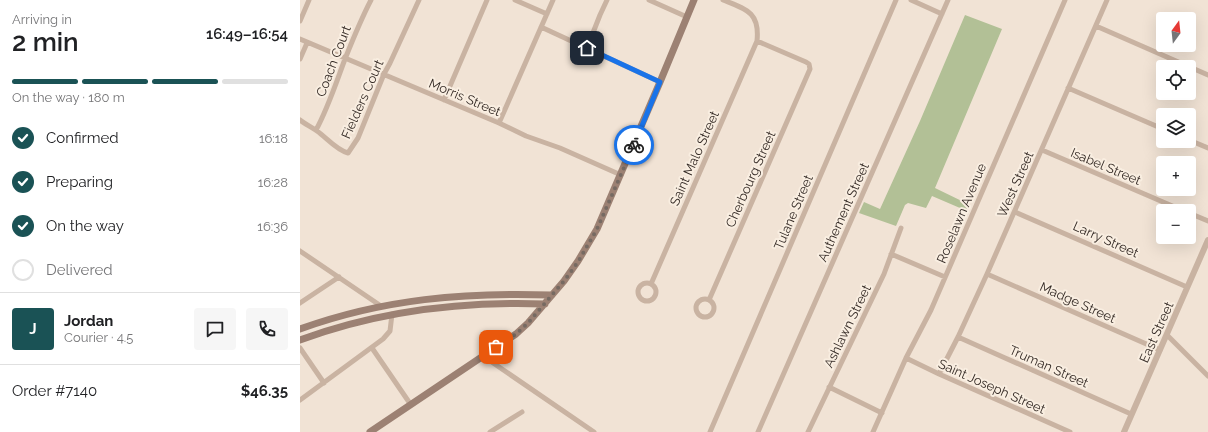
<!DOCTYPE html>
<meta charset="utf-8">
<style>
body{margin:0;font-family:Raleway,sans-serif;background:#f6f6f6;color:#202124;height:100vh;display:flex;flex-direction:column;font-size:15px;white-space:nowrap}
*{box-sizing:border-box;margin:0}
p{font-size:13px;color:#757577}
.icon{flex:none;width:22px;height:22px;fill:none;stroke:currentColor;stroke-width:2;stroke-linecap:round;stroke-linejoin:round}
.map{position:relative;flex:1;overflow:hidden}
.details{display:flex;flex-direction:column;background:#fff;width:300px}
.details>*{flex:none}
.needle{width:26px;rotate:15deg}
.fabs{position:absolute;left:856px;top:12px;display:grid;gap:8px}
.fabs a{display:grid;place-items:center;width:40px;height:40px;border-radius:4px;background:#fff;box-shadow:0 4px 16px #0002;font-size:20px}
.pin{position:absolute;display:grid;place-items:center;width:34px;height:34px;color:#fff;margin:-17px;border-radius:8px;box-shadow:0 2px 6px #0006}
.courier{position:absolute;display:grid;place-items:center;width:40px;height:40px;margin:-20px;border:3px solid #1a73e8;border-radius:50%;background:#fff;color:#222;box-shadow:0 1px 5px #0007}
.overview em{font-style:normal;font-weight:600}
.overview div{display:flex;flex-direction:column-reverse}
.overview{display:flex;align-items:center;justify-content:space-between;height:68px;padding:0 12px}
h1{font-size:26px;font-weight:600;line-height:30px}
.bar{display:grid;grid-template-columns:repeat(4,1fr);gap:6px 4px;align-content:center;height:48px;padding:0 12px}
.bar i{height:5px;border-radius:3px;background:#e0e0e0}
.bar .selected{background:#1a5255}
.bar p{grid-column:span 4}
.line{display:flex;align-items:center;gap:10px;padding:0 12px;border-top:1px solid #e0e0e0}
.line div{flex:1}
.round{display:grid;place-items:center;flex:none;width:42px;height:42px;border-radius:4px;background:#f6f6f6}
ol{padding:0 12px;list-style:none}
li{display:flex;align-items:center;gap:12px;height:44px}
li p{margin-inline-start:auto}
li .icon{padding:4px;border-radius:50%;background:#1a5255;color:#fff;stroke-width:4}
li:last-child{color:#757577}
li i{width:22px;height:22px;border:2px solid #e0e0e0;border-radius:50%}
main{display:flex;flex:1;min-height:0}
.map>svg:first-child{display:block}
.green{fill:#b2c096}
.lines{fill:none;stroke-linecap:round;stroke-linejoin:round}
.minor{stroke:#c9b3a2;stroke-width:5}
.tertiary{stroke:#c9b3a2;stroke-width:6}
.secondary{stroke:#9c8173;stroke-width:7}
.done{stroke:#766a62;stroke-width:4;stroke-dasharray:0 7.2}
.route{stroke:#1a73e8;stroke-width:5}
.labels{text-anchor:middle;stroke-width:4;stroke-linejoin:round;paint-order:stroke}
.street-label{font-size:13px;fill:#332924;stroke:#f9eee1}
</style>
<main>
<section class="details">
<div class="overview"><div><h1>2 min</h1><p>Arriving in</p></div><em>16:49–16:54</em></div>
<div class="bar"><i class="selected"></i><i class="selected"></i><i class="selected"></i><i></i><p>On the way · 180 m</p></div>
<ol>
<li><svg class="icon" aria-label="check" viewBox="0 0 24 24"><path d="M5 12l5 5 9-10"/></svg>Confirmed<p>16:18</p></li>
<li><svg class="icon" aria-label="check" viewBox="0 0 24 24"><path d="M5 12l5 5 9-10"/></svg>Preparing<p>16:28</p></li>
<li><svg class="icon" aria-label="check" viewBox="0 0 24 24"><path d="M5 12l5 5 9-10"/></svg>On the way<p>16:36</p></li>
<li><i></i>Delivered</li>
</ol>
<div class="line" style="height:72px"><b class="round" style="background:#1a5255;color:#fff">J</b><div><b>Jordan</b><p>Courier · 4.5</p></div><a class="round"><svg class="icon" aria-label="chat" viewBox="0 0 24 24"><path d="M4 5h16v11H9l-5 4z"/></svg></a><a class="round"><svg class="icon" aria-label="phone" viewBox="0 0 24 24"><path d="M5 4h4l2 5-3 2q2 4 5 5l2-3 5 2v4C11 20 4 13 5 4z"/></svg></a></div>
<div class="line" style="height:52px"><div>Order #7140</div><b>$46.35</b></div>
</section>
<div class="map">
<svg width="908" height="432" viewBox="0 0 908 432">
<rect width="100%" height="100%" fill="#f1e3d5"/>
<path class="green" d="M665 15 702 29 635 188 670 205 667 211 632 196 626 208 608 203 605 205 596 226 559 213 564 202 580 209 620 121Z"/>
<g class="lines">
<path class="minor" d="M215 0 247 14
M349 0 387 17
M611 0 642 14
M0 21 9 0
M796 26 908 75
M241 27 360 82
M0 39 199 123 226 136 260 148 321 175
M287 48 300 15 307 0
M0 59 7 43
M768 88 863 129
M144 100 187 0
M0 120C5 124 11 127 17 131 27 138 36 150 48 153L58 138 84 74 90 63 119 0
M199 123 253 0
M16 130C28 108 36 83 45 59 53 39 61 19 71 0
M889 140 908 148
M742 150 884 211
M715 212 887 287
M889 213 908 221
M0 251 81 306
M591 254 645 277
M687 274 860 350
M338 292a9 9 0 1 1 18 0a9 9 0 1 1-18 0Z
M351 284 457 41C460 12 446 9 423 0
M396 308a9 9 0 1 1 18 0a9 9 0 1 1-18 0Z
M409 300 510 69 509 64 506 62 457 41
M0 303 39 277
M867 335 908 376
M658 337 831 414
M0 348 24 383
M72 348 111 405
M183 356 294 432
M606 358 639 374 770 432
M639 374 658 337 687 274 807 0
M529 387 582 413
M0 400 83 339 90 331 92 314
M190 432 222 412
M410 432 596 0
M458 432 648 0
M508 432 584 274 601 228
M573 432 606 358 631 310 765 0"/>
<path class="tertiary" d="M824 432 908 240"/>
<path class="secondary" d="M0 329C83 299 165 292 252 295
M0 340C79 311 161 301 245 304
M70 432 216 334 228 323 264 281 278 261 297 229 360 82 394 0"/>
</g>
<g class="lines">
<path class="done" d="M196 347 216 334 228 323 264 281 278 262 297 229 334 145"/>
<path class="route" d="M287 48 360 82 334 145"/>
</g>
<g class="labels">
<g class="street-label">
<text transform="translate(33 61) rotate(-69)" y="5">Coach Court</text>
<text transform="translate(165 97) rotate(23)" y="5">Morris Street</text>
<text transform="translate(62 99) rotate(-66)" y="5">Fielders Court</text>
<text transform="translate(394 158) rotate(-66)" y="5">Saint Malo Street</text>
<text transform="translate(806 166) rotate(23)" y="5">Isabel Street</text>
<text transform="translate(450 179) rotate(-66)" y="5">Cherbourg Street</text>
<text transform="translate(715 184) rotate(-66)" y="5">West Street</text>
<text transform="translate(493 212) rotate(-67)" y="5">Tulane Street</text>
<text transform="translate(543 212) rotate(-66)" y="5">Authement Street</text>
<text transform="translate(661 213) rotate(-67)" y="5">Roselawn Avenue</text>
<text transform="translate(806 239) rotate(24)" y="5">Larry Street</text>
<text transform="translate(778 302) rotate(24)" y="5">Madge Street</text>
<text transform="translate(547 326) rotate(-64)" y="5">Ashlawn Street</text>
<text transform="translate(856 332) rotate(-66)" y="5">East Street</text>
<text transform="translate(749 366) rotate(24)" y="5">Truman Street</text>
<text transform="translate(692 386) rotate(24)" y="5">Saint Joseph Street</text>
</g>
</g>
</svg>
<div class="fabs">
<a><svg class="needle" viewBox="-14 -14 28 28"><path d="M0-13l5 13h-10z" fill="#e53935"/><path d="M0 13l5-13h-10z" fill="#757577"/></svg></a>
<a><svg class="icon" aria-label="locate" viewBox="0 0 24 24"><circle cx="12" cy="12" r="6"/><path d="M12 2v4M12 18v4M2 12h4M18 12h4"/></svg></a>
<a><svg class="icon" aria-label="layers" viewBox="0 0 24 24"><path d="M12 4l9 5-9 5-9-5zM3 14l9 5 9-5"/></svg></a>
<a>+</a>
<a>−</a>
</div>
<div class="pin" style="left:196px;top:347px;background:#ea580c"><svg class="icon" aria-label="bag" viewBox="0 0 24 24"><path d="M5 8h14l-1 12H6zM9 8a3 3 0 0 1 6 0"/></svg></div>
<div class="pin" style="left:287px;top:48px;background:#1f2937"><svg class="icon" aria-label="home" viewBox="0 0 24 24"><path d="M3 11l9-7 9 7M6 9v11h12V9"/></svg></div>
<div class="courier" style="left:334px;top:145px"><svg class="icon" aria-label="bike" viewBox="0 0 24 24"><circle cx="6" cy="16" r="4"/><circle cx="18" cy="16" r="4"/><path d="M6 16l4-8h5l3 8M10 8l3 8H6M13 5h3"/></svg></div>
</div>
</main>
